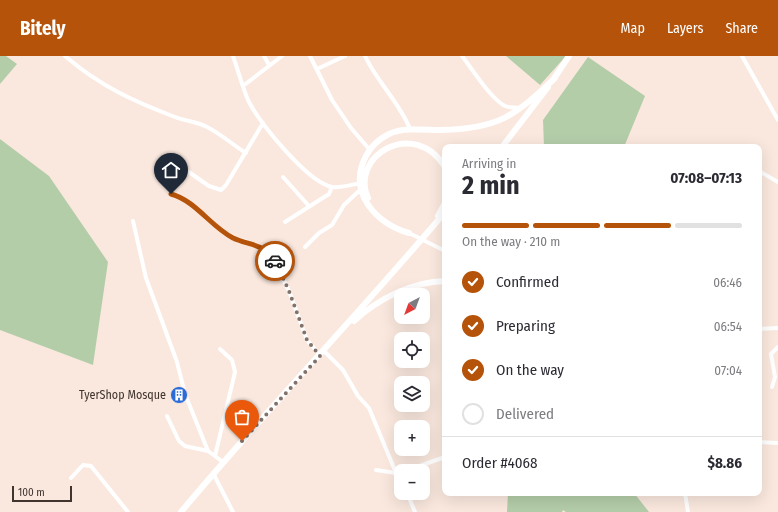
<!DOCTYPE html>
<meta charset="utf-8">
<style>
body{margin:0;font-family:"Fira Sans Condensed",sans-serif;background:#f7f7f7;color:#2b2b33;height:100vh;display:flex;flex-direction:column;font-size:15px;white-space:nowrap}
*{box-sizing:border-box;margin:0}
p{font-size:13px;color:#7c7c81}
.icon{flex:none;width:22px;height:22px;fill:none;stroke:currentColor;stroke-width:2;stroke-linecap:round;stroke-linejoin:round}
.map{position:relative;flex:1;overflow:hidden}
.details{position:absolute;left:442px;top:88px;width:320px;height:352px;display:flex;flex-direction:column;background:#fff;border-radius:8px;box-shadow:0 4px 16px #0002}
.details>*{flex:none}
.needle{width:26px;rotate:221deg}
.tools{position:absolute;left:394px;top:232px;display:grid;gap:8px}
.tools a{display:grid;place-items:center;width:36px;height:36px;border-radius:8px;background:#fff;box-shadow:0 4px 16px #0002;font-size:20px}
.scale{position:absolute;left:12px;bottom:10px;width:60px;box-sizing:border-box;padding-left:4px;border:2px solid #40342e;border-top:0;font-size:11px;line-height:14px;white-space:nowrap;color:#40342e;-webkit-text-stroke:3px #fae8de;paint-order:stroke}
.pin{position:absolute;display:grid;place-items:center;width:34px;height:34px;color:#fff;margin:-41px -17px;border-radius:50% 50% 50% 0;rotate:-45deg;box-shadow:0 0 4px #0007}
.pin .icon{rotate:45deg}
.courier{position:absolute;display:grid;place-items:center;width:40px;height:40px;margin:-20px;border:3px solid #b45309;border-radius:50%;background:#fff;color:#222;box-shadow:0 1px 5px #0007}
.headline em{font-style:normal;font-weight:700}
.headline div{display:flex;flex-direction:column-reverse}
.headline{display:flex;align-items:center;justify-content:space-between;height:68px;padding:0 20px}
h1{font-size:26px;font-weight:700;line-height:30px}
.bar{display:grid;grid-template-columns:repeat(4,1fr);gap:6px 4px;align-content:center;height:48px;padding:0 20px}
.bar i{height:5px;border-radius:3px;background:#e1e1e2}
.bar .selected{background:#b45309}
.bar p{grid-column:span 4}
.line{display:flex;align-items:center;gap:10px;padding:0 20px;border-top:1px solid #e1e1e2}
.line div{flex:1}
ol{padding:0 20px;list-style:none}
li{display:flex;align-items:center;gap:12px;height:44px}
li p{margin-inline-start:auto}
li .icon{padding:4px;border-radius:50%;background:#b45309;color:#fff;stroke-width:4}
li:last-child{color:#7c7c81}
li i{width:22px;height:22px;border:2px solid #e1e1e2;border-radius:50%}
header{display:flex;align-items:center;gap:24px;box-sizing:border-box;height:56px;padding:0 20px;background:#b45309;color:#fff}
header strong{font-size:19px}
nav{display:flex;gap:22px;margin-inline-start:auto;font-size:14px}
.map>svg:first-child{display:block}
.green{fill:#b4cda9}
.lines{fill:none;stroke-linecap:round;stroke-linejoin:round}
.minor{stroke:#fff;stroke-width:4}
.highway{stroke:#fff;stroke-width:6}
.done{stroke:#81736c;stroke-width:4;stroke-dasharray:0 7.2}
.route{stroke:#b45309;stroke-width:5}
.labels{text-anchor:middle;stroke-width:3.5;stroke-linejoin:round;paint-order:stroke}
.poi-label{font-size:12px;fill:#40342e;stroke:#fae8de;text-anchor:end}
</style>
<header>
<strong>Bitely</strong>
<nav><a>Map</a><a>Layers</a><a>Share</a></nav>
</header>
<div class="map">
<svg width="778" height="456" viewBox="0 0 778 456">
<rect width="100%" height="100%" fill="#fae8de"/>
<path class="green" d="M0 0H6L17 8 0 28Z
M506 0H566L540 29Z
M588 1 645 40 624 91H544L543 64Z
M0 83 49 120 108 206 93 309 0 274Z
M508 437H634L649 456H566L563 454 562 456H507Z"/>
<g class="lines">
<path class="minor" d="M65 0C100 30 133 45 175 61 185 65 198 66 207 71 221 78 233 89 246 97
M233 0C238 14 242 30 248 44 259 66 307 126 332 131 341 132 351 129 360 127
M264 0 269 9
M310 0 332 44 351 72 369 93
M365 0C377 26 400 47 410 73
M462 0C473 14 490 42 505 50 510 52 515 52 521 52
M742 0 778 64
M317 13 345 0
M243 30 282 0
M183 112 209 130 221 134 226 129 263 67
M759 115 778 126
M283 121 309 150
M171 138 188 146 215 170 234 183 245 185 270 197 289 235 307 284 320 299
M133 165 146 222 177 306 185 338 208 395
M285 166 329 138 332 131
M409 177 445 195
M305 191 319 177 332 169 344 149 360 134
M759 273 778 272
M324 295 343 314 358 340 369 352 396 417 401 416
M772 331 775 321 771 298 778 291
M167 360 179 385 185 390 208 395 223 406
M759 386 778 387
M215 400 235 316 232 304 220 293
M376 414 396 417 401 426
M405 415 445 401
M213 417 233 456
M71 422 83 409 91 410 128 456
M407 437 415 456
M685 437 688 456"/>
<path class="highway" d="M553 24 569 0
M502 91 548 31
M368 142C349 100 414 61 445 111
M438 160 445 147
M409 177C376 168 347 136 366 100 371 90 379 83 389 78 405 71 424 74 441 74 498 73 515 60 555 22
M354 265C378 243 411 226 445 225
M181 456C266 354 359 258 445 156"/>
</g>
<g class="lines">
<path class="done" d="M242 385 320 300 307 284 289 235 275 205"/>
<path class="route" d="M171 138C196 145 210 170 233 182 248 189 266 188 275 205"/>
</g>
<defs>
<g id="building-disc" transform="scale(0.9)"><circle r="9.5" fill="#2b6bd8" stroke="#fae8de"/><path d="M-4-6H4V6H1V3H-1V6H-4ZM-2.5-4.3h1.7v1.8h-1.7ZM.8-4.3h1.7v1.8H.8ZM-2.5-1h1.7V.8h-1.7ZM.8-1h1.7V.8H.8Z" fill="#fff"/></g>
</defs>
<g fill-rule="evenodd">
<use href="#building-disc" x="179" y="339"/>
</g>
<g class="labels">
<g class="poi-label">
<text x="166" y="343">TyerShop Mosque</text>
</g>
</g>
</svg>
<div class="tools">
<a><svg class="needle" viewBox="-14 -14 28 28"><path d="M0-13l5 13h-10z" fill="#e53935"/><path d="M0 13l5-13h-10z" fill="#7c7c81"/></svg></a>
<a><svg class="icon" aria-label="locate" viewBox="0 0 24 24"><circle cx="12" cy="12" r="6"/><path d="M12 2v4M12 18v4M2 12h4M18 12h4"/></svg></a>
<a><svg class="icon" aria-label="layers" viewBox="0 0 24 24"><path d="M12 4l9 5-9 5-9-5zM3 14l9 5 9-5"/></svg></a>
<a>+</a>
<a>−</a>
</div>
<div class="scale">100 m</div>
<div class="pin" style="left:242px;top:385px;background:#ea580c"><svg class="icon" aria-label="bag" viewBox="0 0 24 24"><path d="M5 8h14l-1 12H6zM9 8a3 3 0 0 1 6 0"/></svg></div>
<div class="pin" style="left:171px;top:138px;background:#1f2937"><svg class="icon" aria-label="home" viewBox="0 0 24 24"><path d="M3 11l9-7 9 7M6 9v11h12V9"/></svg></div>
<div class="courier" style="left:275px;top:205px"><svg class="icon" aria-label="car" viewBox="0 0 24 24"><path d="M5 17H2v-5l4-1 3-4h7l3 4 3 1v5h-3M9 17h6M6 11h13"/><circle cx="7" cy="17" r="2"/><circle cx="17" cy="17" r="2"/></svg></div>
<section class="details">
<div class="headline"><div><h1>2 min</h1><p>Arriving in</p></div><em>07:08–07:13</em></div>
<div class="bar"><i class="selected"></i><i class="selected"></i><i class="selected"></i><i></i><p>On the way · 210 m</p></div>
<ol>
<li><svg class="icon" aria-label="check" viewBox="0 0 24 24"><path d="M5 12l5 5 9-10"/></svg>Confirmed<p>06:46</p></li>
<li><svg class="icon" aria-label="check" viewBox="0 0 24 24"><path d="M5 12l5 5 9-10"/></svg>Preparing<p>06:54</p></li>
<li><svg class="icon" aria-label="check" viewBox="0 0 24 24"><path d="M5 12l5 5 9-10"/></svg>On the way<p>07:04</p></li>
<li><i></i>Delivered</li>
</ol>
<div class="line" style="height:52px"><div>Order #4068</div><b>$8.86</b></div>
</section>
</div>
